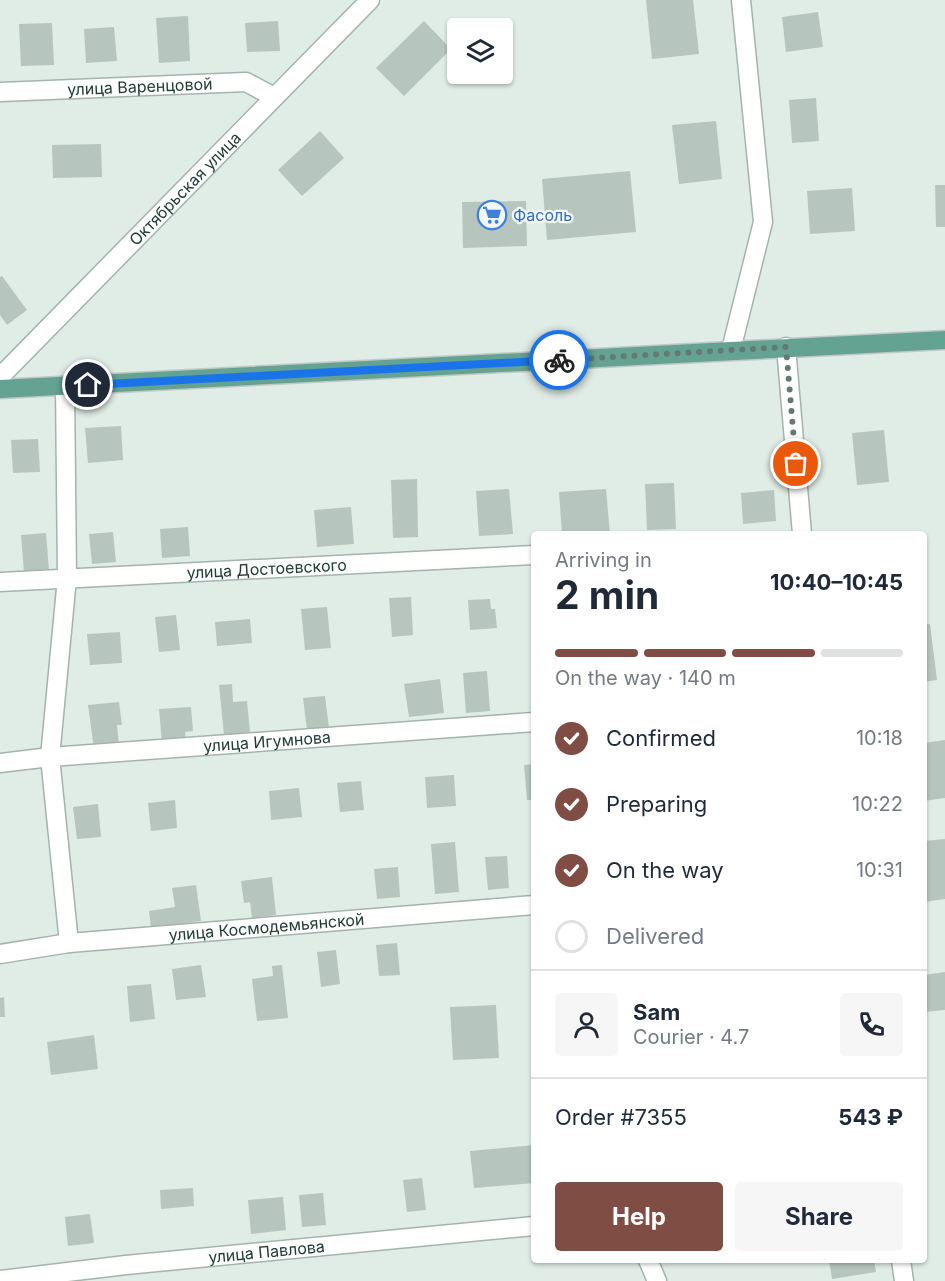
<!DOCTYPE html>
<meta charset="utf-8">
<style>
body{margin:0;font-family:Inter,sans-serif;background:#f6f6f7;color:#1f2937;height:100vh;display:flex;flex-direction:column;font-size:22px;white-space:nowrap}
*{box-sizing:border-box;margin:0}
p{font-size:20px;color:#747a83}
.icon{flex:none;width:33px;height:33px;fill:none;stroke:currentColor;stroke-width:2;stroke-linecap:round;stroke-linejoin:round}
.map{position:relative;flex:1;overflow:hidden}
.side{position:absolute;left:531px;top:531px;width:396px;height:732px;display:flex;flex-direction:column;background:#fff;border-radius:6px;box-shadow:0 2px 4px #0004}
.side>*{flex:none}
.controls{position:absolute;left:447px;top:18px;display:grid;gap:12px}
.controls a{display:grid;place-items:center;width:66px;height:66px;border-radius:6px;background:#fff;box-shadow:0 2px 4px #0004;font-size:30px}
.pin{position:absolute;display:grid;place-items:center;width:51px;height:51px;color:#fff;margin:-26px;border:3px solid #fff;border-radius:50%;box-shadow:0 2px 6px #0007}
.courier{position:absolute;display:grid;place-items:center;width:60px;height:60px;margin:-30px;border:4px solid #1a73e8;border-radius:50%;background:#fff;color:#222;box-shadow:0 2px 8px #0007}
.overview em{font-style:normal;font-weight:700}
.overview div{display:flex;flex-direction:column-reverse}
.overview{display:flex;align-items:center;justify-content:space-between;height:102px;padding:0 24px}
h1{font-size:39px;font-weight:700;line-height:45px}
.bar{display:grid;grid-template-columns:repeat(4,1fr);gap:9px 6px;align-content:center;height:72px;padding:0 24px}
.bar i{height:8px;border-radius:4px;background:#e0e1e3}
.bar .on{background:#7f4d44}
.bar p{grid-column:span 4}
.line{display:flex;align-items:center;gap:15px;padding:0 24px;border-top:2px solid #e0e1e3}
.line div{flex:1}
.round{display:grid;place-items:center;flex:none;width:63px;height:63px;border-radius:6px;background:#f6f6f7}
ol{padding:0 24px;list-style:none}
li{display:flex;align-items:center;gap:18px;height:66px}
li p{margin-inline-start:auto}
li .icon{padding:6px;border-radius:50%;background:#7f4d44;color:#fff;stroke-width:4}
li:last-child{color:#747a83}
li i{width:33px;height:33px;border:3px solid #e0e1e3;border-radius:50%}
.button{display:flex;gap:12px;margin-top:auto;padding:12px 24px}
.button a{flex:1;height:69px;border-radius:6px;background:#7f4d44;color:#fff;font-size:24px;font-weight:700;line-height:69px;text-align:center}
.button a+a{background:#f6f6f7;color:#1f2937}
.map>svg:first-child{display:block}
.building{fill:#b6c6bf}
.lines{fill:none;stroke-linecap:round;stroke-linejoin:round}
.minor-casing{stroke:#a3b4ad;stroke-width:21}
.major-casing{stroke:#c1c8c6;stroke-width:21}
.minor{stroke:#fff;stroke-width:18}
.major{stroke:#64a291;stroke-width:18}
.done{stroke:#637a73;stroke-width:6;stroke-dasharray:0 10.8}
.route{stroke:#1a73e8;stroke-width:8}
.labels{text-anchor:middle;stroke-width:4.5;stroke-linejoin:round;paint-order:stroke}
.street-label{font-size:16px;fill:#203c35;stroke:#f1f8f4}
.shop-label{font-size:16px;fill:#366cbe;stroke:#f1f8f4;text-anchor:start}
</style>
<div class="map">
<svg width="945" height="1281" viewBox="0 0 945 1281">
<rect width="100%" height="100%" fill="#e0ece6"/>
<path class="building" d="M646 0H693L699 54 652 59Z
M818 12 823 47 786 52 782 17Z
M188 16 190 61 159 63 156 18Z
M278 21 280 51 247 52 245 23Z
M424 21 451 49 404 96 376 68Z
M52 23 54 65 21 66 19 24Z
M114 27 117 61 86 63 84 29Z
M816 98 819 141 792 143 789 100Z
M716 121 722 179 679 184 672 125Z
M320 131 344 158 302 196 278 170Z
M101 144 102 177 53 178 52 145Z
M630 171 636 232 547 240 542 179Z
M935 185H945V227H936Z
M852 188 855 231 810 234 807 191Z
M526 201 527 246 463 248 462 202Z
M2 276 27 310 7 325 0 315V277Z
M121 426 123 460 88 463 85 428Z
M884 430 889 482 857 485 852 433Z
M38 439 40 472 13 473 11 440Z
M417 479 418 537 393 538 391 480Z
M674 483 676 529 647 530 645 484Z
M509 489 513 534 479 536 476 491Z
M606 489 610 534H562L559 492Z
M774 490 776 521 743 524 741 493Z
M351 507 354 544 317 547 314 510Z
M188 527 190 556 162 558 160 529Z
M113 532 116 562 92 564 89 534Z
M46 533 49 570 24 573 21 535Z
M411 597 413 635 392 637 389 598Z
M490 599 491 609H495L497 628 470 630 468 600Z
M327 607 331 648 305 650 301 609Z
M176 615 180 650 159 652 155 617Z
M250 619 252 643 217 646 215 622Z
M930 624 937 680 924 682V625Z
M120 632 122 663 90 665 87 634Z
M487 671 490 711 466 713 463 673Z
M440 679 444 713 409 717 404 684Z
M232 684 233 702 247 701 250 732 224 735 219 685Z
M325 696 329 728 307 730 303 698Z
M119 702 122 725H117L119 746 94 749 88 705Z
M191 707 193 731 185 732 186 742 162 743 159 709Z
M945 740V798L924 801V743Z
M534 764V800H527L524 765Z
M454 775 456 806 427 808 425 777Z
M361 781 364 810 340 812 337 783Z
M299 788 302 817 271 820 269 791Z
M175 800 177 828 151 831 148 803Z
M98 804 101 837 77 839 73 807Z
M945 839V899L924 902V841Z
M455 842 459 892 435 894 431 844Z
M507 856 509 888 488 890 485 857Z
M398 867 400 897 377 899 374 869Z
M272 877 276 915 252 918 250 902 244 903 241 881Z
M196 885 201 921 151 928 149 911 175 907 172 888Z
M397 943 400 975 379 976 376 945Z
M336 950 340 984 321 987 317 952Z
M201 965 206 997 176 1000 172 969Z
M282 965 288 1018 257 1021 252 979 273 976 272 966Z
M945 972V1010L924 1012V975Z
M151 984 155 1019 130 1022 127 986Z
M4 997 5 1017H0V998Z
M496 1005 499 1058 453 1060 450 1007Z
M94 1035 98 1069 51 1075 47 1042Z
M534 1145V1183L474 1188 470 1151Z
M422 1178 426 1210 407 1212 403 1180Z
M193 1188 194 1206 161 1209 160 1190Z
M323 1193 326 1225 302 1227 299 1195Z
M283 1197 286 1230 251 1234 248 1200Z
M90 1214 94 1243 68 1246 65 1217Z
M829 1260H874L876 1272 832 1279Z"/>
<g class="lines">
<g class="minor-casing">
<g id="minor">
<path id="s1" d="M0 92 246 82 274 97"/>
<path d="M786 347 802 534"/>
<path d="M731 350 763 222 741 0"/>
<path id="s2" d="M0 377 370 0"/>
<path d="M65 386 67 578 50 757 69 943"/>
<path id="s3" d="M0 582 534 555"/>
<path id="s4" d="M0 763 50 757 534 722"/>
<path id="s5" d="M0 954 69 943 534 905"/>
<path d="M648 1260 657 1281"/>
<path d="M901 1260 904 1281"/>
<path id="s6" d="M0 1280 126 1265 534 1226"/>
</g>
</g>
<g class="major-casing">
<path id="major" d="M0 389 945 340"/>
</g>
<use href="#minor" class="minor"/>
<use href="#major" class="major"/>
</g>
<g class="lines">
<path class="done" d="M559 360 786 347 796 464"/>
<path class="route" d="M88 385 559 360"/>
</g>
<defs>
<g id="supermarket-ring" transform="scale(1.5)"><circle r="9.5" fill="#f1f8f4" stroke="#3f7fe0" stroke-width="1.5"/><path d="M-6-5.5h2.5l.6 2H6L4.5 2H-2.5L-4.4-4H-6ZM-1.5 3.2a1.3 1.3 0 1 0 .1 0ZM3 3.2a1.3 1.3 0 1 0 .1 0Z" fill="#3f7fe0"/></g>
</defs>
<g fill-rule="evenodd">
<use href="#supermarket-ring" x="492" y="215"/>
</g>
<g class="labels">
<g class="street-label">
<text dy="6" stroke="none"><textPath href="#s1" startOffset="140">улица Варенцовой</textPath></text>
<text dy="6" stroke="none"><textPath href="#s2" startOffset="264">Октябрьская улица</textPath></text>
<text dy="6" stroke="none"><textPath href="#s3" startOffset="267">улица Достоевского</textPath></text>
<text dy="6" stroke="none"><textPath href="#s4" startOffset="268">улица Игумнова</textPath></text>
<text dy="6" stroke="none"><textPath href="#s5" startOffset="268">улица Космодемьянской</textPath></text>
<text dy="6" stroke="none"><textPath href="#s6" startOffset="268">улица Павлова</textPath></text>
</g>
<g class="shop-label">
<text x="513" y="221">Фасоль</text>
</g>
</g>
</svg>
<div class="controls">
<a><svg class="icon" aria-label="layers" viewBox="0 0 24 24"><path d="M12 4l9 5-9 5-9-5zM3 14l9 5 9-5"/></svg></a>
</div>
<div class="pin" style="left:796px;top:464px;background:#ea580c"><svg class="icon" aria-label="bag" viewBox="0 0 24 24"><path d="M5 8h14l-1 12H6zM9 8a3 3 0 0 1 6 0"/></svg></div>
<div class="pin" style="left:88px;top:385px;background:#1f2937"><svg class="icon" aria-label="home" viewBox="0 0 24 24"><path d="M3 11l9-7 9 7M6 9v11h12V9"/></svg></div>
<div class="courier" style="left:559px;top:360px"><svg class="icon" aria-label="bike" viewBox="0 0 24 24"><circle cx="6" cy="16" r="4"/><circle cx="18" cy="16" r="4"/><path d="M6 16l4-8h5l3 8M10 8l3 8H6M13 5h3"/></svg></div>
<section class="side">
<div class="overview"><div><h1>2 min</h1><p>Arriving in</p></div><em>10:40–10:45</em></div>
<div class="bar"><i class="on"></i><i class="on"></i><i class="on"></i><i></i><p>On the way · 140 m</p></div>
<ol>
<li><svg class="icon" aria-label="check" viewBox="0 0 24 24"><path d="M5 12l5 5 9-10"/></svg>Confirmed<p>10:18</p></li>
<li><svg class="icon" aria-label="check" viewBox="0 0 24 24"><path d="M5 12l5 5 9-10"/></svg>Preparing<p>10:22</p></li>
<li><svg class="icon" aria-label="check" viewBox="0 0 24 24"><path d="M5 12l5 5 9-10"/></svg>On the way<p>10:31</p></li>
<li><i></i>Delivered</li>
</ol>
<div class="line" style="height:108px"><a class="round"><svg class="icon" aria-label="person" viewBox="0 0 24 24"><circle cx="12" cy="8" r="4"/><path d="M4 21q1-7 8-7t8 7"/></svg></a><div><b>Sam</b><p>Courier · 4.7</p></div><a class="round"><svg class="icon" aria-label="phone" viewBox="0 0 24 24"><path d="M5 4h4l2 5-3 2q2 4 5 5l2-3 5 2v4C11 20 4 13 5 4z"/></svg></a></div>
<div class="line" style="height:78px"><div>Order #7355</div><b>543 ₽</b></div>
<div class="button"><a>Help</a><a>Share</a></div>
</section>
</div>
